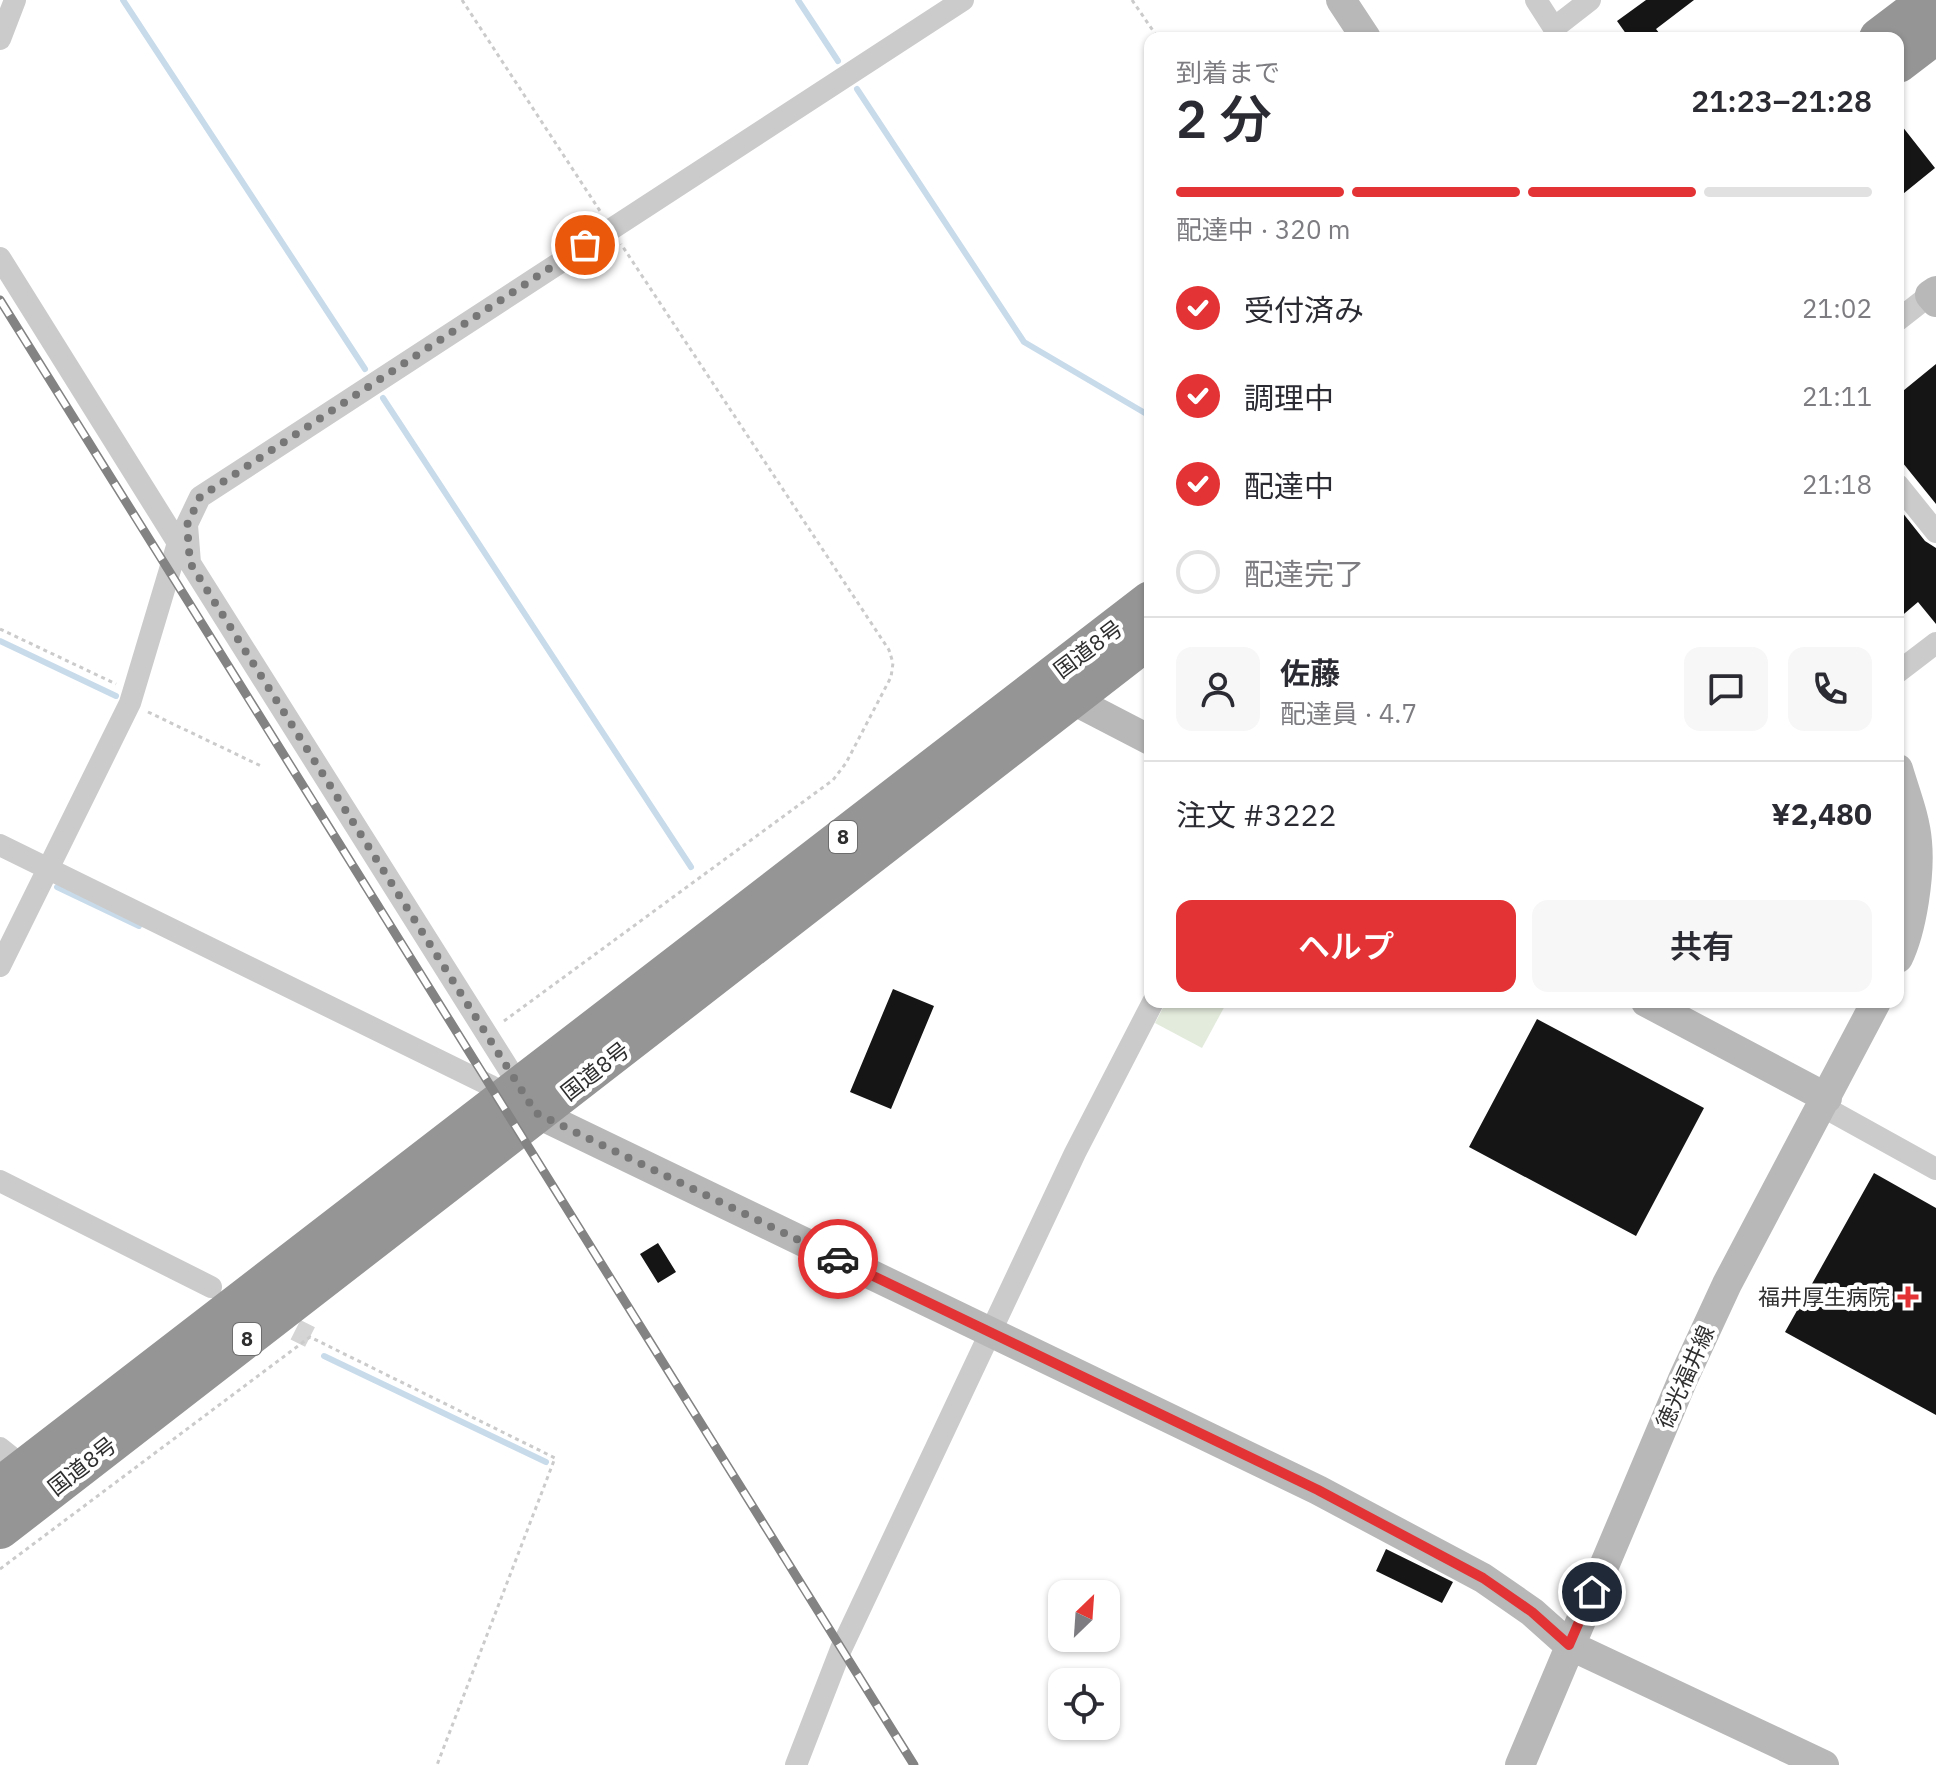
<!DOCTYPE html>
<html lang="ja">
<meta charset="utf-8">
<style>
body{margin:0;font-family:"IBM Plex Sans","Noto Sans JP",sans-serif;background:#f7f7f7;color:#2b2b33;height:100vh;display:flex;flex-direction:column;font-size:30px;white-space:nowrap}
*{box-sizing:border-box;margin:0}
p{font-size:26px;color:#7c7c81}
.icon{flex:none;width:44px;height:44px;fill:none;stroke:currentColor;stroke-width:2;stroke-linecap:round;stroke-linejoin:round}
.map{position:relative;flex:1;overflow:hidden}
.side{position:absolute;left:1144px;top:32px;width:760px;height:976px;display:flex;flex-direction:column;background:#fff;border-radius:16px;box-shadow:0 2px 6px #0004}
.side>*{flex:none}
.needle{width:52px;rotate:25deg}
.tools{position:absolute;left:1048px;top:1580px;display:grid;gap:16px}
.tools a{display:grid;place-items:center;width:72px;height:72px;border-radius:16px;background:#fff;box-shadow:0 2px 6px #0004;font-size:40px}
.pin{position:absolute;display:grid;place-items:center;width:68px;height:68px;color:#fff;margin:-34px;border:4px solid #fff;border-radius:50%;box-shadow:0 2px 8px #0007}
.courier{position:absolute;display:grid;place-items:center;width:80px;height:80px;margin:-40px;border:6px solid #e33334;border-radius:50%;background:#fff;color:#222;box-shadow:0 2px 10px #0007}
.head em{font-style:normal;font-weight:600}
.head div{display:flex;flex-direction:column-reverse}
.head{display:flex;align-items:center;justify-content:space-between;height:136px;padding:0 32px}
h1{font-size:52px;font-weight:600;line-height:60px}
.bar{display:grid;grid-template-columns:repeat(4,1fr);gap:12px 8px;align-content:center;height:96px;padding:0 32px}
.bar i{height:10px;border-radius:6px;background:#e1e1e2}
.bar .current{background:#e33334}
.bar p{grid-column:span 4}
.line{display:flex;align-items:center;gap:20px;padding:0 32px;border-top:2px solid #e1e1e2}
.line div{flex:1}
.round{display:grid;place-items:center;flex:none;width:84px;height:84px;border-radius:16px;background:#f7f7f7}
ol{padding:0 32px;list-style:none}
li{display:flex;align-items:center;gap:24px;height:88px}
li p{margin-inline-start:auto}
li .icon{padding:8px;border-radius:50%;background:#e33334;color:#fff;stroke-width:4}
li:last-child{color:#7c7c81}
li i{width:44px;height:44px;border:4px solid #e1e1e2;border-radius:50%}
.cta{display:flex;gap:16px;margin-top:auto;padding:16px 32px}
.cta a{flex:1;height:92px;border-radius:16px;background:#e33334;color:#fff;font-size:32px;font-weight:600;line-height:92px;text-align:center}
.cta a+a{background:#f7f7f7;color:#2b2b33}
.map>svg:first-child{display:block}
.green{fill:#e3ebdc}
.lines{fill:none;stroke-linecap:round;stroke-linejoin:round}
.stream{stroke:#c8dbeb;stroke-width:6}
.building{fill:#151515}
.street-tunnel{stroke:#d5d5d5;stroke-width:22;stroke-dasharray:22 11;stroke-linecap:butt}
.path{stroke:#cbcbcb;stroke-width:3;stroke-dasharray:4 4;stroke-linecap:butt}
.street{stroke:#cbcbcb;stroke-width:22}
.secondary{stroke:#b8b8b8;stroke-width:30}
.highway{stroke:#959595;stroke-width:40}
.rail-casing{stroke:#838383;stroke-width:9}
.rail{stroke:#fff;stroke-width:6;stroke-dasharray:18;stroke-linecap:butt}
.done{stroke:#777;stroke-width:8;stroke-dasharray:0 14.4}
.route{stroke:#e33334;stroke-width:10}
.poi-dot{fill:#e33334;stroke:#fff;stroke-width:3}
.labels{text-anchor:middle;stroke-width:8;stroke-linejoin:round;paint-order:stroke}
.shield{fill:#fff;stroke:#6d6d6d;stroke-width:2}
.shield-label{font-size:20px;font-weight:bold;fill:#2e2e2e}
.street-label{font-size:22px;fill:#2e2e2e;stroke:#fff}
.poi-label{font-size:22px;fill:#2e2e2e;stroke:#fff;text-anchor:end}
</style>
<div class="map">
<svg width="1936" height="1765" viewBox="0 0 1936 1765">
<rect width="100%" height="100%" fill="#fff"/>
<path class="green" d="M1166 1002H1227L1202 1048 1155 1023Z"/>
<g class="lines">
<path class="stream" d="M123 0 365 369
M798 0 838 61
M857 89 1024 342 1150 416
M383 398 691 867
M0 641 116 696
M57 887 139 926
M324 1356 546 1462"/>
</g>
<path class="building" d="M1646 0H1694L1656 29 1663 38H1629L1617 21Z
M1898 121 1935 168 1898 198Z
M1936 364V504L1898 457V395Z
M1898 507 1925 541 1936 548V624L1918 602 1898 619Z
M893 989 934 1006 891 1109 850 1092Z
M1537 1019 1704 1108 1636 1236 1469 1147Z
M1874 1173 1936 1208V1415L1785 1332Z
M658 1243 676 1272 658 1283 640 1254Z
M1386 1549 1453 1582 1442 1603 1376 1571Z"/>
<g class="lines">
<path class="street-tunnel" d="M266 1315 310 1337"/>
<path class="path" d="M462 0 600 211
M1132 0 1158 38
M0 629 116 684
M148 712 261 766
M504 1021 833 780 846 763 891 677 893 663 889 650 621 244
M0 1569 310 1337 555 1458 437 1765"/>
<path class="street" d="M1536 0 1554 28 1590 0
M0 39 15 0
M0 258 178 543
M1898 320 1930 295
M1898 485 1936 532
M187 525 190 563 525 1095
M1898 672 1936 643
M0 845 489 1085 514 1100
M0 966 130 703 178 543 200 497 963 0
M1822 1106 1936 1169
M0 1181 211 1287
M0 1448 25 1468
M796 1765 841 1649 1075 1153 1153 1002"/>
<path class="secondary" d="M1341 0 1366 38
M1936 291 1930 295 1936 302
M1071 699 1150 740
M1898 769C1905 793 1915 817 1917 842 1920 874 1912 929 1898 958
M1646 1002 1827 1098
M536 1113 1318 1490 1483 1578 1532 1612 1569 1645 1824 1765
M1520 1765 1683 1379 1727 1284 1876 1002"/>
<path class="highway" d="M1879 38 1929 0
M1898 63 1936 34
M0 1487 1150 601
M0 1529 1150 638"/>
<g class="rail-casing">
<path id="rail" d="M0 300 914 1765"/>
</g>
<use href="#rail" class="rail"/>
</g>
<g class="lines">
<path class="done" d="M585 245 200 497 187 525 190 563 536 1113 838 1259"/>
<path class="route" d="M838 1259 1318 1490 1483 1578 1532 1612 1569 1645 1592 1592"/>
</g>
<path class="poi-dot" d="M1904 1285h8v8h8v8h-8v8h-8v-8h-8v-8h8z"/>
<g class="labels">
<g class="shield">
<rect x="829" y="821" width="28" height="32" rx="6"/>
<rect x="233" y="1323" width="28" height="32" rx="6"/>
</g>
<g class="shield-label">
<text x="843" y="844">8</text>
<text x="247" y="1346">8</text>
</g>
<g class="street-label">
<text transform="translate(1088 649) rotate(-37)" y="8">国道8号</text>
<text transform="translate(595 1071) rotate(-38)" y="8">国道8号</text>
<text transform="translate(1685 1377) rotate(-66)" y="8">徳光福井線</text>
<text transform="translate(82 1466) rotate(-38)" y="8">国道8号</text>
</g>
<g class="poi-label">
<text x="1890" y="1305">福井厚生病院</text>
</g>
</g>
</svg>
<div class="tools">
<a><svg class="needle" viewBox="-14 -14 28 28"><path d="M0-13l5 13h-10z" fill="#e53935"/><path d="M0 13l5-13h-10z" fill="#7c7c81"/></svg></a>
<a><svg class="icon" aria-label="locate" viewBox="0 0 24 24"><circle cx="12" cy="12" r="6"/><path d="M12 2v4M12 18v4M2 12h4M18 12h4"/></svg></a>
</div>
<div class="pin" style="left:585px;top:245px;background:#ea580c"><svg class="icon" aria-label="bag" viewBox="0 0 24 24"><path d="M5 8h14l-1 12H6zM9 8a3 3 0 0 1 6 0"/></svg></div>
<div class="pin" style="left:1592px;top:1592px;background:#1f2937"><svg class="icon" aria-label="home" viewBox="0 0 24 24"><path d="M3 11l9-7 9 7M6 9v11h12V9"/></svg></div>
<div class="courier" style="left:838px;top:1259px"><svg class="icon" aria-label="car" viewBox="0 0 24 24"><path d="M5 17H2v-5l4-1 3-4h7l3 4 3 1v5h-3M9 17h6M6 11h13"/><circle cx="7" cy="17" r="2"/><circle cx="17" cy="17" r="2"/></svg></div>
<section class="side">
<div class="head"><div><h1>2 分</h1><p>到着まで</p></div><em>21:23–21:28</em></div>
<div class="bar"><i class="current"></i><i class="current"></i><i class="current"></i><i></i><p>配達中 · 320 m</p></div>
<ol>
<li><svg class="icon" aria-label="check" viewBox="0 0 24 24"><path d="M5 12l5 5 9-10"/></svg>受付済み<p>21:02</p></li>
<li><svg class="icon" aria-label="check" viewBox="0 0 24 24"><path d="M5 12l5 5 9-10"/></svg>調理中<p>21:11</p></li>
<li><svg class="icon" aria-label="check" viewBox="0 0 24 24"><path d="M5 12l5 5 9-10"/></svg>配達中<p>21:18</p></li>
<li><i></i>配達完了</li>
</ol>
<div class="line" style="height:144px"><a class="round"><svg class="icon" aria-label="person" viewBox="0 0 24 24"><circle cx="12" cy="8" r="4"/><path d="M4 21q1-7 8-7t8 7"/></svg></a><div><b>佐藤</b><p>配達員 · 4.7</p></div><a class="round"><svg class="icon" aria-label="chat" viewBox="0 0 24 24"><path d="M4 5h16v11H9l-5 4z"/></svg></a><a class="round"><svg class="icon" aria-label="phone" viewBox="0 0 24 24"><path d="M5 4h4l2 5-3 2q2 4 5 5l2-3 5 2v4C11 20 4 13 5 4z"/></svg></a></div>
<div class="line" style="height:104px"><div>注文 #3222</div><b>¥2,480</b></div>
<div class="cta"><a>ヘルプ</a><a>共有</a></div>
</section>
</div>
